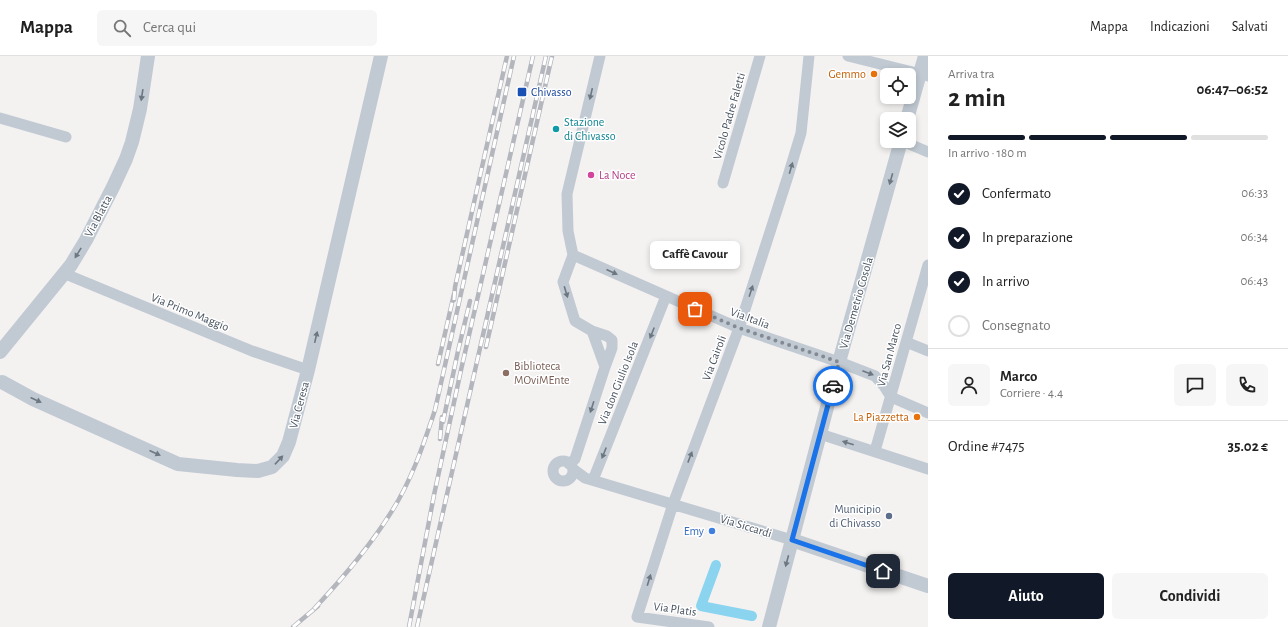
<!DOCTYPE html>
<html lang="it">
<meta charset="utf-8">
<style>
body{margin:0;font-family:"Alegreya Sans",sans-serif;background:#f6f6f6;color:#222;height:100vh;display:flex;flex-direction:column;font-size:15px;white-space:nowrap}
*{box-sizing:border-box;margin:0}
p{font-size:13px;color:#767676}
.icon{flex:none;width:22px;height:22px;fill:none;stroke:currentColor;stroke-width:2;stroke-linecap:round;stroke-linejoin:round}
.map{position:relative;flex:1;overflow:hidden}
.drawer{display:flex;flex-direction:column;background:#fff;width:360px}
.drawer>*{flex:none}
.fabs{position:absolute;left:880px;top:12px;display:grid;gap:8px}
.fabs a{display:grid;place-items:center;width:36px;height:36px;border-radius:6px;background:#fff;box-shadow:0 2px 6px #0003;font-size:20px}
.pin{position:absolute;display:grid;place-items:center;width:34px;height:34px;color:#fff;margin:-17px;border-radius:8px;box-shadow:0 2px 6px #0006}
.courier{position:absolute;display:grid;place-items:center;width:40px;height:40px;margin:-20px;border:3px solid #1a73e8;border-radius:50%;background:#fff;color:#222;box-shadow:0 1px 5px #0007}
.bubble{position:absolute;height:28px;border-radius:6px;background:#fff;box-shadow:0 2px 6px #0003;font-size:13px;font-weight:600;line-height:28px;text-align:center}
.overview em{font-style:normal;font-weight:600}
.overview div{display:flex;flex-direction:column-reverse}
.overview{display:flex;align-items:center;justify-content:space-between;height:68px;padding:0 20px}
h1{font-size:26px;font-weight:600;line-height:30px}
.bar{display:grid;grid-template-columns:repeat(4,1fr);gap:6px 4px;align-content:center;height:48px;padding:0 20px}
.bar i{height:5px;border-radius:3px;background:#e0e0e0}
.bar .current{background:#111827}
.bar p{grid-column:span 4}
.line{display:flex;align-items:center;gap:10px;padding:0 20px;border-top:1px solid #e0e0e0}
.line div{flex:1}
.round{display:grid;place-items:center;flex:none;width:42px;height:42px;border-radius:6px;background:#f6f6f6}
ol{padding:0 20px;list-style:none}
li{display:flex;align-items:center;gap:12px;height:44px}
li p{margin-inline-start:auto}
li .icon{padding:4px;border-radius:50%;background:#111827;color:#fff;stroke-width:4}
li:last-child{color:#767676}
li i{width:22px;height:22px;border:2px solid #e0e0e0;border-radius:50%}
.primary-button{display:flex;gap:8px;margin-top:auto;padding:8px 20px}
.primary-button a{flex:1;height:46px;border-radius:6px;background:#111827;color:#fff;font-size:16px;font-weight:600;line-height:46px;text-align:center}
.primary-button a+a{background:#f6f6f6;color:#222}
header{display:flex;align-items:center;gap:24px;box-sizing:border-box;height:56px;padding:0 20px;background:#fff;border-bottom:1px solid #e0e0e0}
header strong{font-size:19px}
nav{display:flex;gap:22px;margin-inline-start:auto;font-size:14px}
.search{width:280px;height:36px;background:#f6f6f6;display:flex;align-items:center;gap:10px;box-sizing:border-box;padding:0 14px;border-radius:6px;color:#767676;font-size:15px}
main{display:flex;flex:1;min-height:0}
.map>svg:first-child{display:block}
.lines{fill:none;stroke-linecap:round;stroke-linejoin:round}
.canal{stroke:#8ad4f0;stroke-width:10}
.minor{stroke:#c1cad3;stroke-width:11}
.tertiary{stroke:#c1cad3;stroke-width:14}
.rail-casing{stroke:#b3b6bc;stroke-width:4.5}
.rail{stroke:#fff;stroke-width:3;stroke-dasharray:9;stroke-linecap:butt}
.oneway{fill:#6c7782}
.done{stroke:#848a93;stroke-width:4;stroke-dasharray:0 7.2}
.route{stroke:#1a73e8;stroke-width:5}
.food-dot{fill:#e8710a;stroke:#fff;stroke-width:1.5}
.transit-dot{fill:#1a4fb4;stroke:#fff;stroke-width:1.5}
.culture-dot{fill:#0f9aa8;stroke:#fff;stroke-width:1.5}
.hotel-dot{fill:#d1479c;stroke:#fff;stroke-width:1.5}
.education-dot{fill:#8d6e63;stroke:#fff;stroke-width:1.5}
.service-dot{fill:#5c6f8a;stroke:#fff;stroke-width:1.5}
.shop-dot{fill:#3f7fe0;stroke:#fff;stroke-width:1.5}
.labels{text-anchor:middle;stroke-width:3;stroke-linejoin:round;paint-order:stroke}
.food-label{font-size:12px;fill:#c56008;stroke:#fff;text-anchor:end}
.transit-label{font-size:12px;fill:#164399;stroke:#fff;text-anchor:start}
.street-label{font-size:12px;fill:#485360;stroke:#fff}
.culture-label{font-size:12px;fill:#0d838f;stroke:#fff;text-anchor:start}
.hotel-label{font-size:12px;fill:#b23c85;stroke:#fff;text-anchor:start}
.education-label{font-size:12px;fill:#785e54;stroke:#fff;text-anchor:start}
.service-label{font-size:12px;fill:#4e5e75;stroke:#fff;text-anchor:end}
.shop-label{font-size:12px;fill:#366cbe;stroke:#fff;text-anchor:end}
</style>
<header>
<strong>Mappa</strong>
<div class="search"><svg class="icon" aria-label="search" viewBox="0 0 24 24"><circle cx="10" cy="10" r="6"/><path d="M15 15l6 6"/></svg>Cerca qui</div>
<nav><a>Mappa</a><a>Indicazioni</a><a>Salvati</a></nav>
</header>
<main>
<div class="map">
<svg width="928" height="571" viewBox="0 0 928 571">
<rect width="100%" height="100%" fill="#f4f1f1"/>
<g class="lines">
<path class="canal" d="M716 509 701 550 752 560"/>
<path class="minor" d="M600 0 567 138 568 175 573 199 739 272 839 306 875 320 884 330 891 341
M848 0 928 20
M0 62 66 81
M902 85 928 96
M723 127 760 0
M63 217 252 295 308 314
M592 275 607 280 612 284V292L605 311
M906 286 928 295
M891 341 928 357
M820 378 928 413
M875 395 928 209
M553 415a10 10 0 1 1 20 0a10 10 0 1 1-20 0Z
M569 408 575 403 605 311 592 275 575 265 563 226 573 199
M573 413 585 422 792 484
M593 424 666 240
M709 571 637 561 673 448 739 272 788 120 801 77 809 0"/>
<path class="tertiary" d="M907 63 925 0
M0 296 71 209 86 184 113 131 126 103 132 86 140 53 148 0
M2 326 33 343 178 408 237 414 258 415 272 411 283 400 289 386 308 314 381 0
M792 484 928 530
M769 571 839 306 901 85"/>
<g class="rail-casing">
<path id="rail" d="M454 244 455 231 507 0
M486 291 552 0
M438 308 454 238
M443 366 458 295 470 245
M440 383 442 361
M314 553C342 523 368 493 390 458 411 426 423 390 435 354L514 0
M293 571 318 550
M409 571 434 439 461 314 533 0
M417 571 546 0"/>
</g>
<use href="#rail" class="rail"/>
</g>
<defs><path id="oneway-solid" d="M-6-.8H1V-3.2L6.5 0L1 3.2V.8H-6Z"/></defs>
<g class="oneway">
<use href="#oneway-solid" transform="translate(591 38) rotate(103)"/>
<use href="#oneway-solid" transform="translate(142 39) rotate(99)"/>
<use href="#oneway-solid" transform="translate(791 112) rotate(-74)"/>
<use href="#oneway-solid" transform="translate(891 123) rotate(106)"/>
<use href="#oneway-solid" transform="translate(78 197) rotate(122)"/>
<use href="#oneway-solid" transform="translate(612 216) rotate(24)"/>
<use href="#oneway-solid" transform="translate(751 235) rotate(-72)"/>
<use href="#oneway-solid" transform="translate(566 236) rotate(73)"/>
<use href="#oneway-solid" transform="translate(652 277) rotate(112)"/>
<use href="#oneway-solid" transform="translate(316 281) rotate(-77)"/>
<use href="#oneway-solid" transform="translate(868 317) rotate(21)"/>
<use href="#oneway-solid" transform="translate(36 344) rotate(25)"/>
<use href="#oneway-solid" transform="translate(592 351) rotate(108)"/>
<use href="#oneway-solid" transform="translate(848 387) rotate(-163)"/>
<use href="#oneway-solid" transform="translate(155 397) rotate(24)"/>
<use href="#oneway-solid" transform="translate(604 397) rotate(112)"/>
<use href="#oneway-solid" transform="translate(690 401) rotate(-69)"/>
<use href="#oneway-solid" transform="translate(279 404) rotate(-47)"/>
<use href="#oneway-solid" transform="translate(787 505) rotate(105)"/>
<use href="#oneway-solid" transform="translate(649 524) rotate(-73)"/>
</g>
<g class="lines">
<path class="done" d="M695 253 739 272 839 306 833 330"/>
<path class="route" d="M833 330 792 484 883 515"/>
</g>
<g class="food-dot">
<circle cx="874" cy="18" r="4"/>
<circle cx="917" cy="361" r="4"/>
</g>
<rect class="transit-dot" x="517" y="31" width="10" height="10" rx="2"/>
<circle class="culture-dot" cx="556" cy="73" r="4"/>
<circle class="hotel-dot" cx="591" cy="119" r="4"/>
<circle class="education-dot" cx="506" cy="317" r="4"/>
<circle class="service-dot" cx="889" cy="460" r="4"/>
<circle class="shop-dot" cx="712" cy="475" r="4"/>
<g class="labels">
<g class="food-label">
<text x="866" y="22">Gemmo</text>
<text x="909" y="365">La Piazzetta</text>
</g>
<g class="transit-label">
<text x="531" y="40">Chivasso</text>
</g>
<g class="street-label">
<text transform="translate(729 60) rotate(-74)" y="4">Vicolo Padre Faletti</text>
<text transform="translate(98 160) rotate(-62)" y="4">Via Blatta</text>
<text transform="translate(856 247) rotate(-74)" y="4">Via Demetrio Cosola</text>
<text transform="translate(190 256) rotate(22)" y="4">Via Primo Maggio</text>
<text transform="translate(750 262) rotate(20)" y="4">Via Italia</text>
<text transform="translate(889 299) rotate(-75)" y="4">Via San Marco</text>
<text transform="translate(714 302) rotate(-69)" y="4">Via Cairoli</text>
<text transform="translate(618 327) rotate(-68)" y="4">Via don Giulio Isola</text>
<text transform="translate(299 349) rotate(-75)" y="4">Via Ceresa</text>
<text transform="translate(746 470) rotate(17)" y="4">Via Siccardi</text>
<text transform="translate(675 553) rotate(8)" y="4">Via Platis</text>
</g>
<g class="culture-label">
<text x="564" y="70">Stazione<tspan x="564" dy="14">di Chivasso</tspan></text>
</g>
<g class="hotel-label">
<text x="599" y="123">La Noce</text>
</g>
<g class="education-label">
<text x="514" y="314">Biblioteca<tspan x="514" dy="14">MOviMEnte</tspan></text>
</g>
<g class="service-label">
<text x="881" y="457">Municipio<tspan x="881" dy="14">di Chivasso</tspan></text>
</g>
<g class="shop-label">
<text x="704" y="479">Emy</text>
</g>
</g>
</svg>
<div class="fabs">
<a><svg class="icon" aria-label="locate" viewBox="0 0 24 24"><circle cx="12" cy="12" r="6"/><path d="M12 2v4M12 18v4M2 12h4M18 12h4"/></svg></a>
<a><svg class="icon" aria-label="layers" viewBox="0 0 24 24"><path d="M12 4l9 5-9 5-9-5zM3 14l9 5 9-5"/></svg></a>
</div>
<div class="pin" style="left:695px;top:253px;background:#ea580c"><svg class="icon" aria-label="bag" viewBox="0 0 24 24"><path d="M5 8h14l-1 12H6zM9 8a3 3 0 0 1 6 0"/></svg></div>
<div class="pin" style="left:883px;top:515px;background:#1f2937"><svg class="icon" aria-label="home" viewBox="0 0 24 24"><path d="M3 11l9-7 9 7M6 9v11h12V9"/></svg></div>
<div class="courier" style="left:833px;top:330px"><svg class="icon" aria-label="car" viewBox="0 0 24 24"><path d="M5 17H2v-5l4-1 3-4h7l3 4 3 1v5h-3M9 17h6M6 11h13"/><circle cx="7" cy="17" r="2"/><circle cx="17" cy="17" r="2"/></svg></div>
<div class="bubble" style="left:650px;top:185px;width:90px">Caffè Cavour</div>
</div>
<section class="drawer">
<div class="overview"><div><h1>2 min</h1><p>Arriva tra</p></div><em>06:47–06:52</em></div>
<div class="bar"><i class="current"></i><i class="current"></i><i class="current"></i><i></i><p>In arrivo · 180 m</p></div>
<ol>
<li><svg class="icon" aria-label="check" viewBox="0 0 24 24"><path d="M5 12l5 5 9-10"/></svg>Confermato<p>06:33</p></li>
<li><svg class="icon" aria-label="check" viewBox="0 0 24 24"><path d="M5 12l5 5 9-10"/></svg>In preparazione<p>06:34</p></li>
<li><svg class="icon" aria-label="check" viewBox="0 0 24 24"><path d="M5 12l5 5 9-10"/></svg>In arrivo<p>06:43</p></li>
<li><i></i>Consegnato</li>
</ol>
<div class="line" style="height:72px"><a class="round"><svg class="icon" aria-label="person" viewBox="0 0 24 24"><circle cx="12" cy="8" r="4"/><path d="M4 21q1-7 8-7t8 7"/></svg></a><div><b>Marco</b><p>Corriere · 4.4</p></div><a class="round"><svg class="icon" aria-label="chat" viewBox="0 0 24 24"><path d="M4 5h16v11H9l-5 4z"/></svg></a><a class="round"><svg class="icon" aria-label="phone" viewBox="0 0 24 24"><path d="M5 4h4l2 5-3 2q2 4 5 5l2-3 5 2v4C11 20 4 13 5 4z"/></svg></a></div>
<div class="line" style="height:52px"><div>Ordine #7475</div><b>35.02 €</b></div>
<div class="primary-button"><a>Aiuto</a><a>Condividi</a></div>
</section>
</main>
